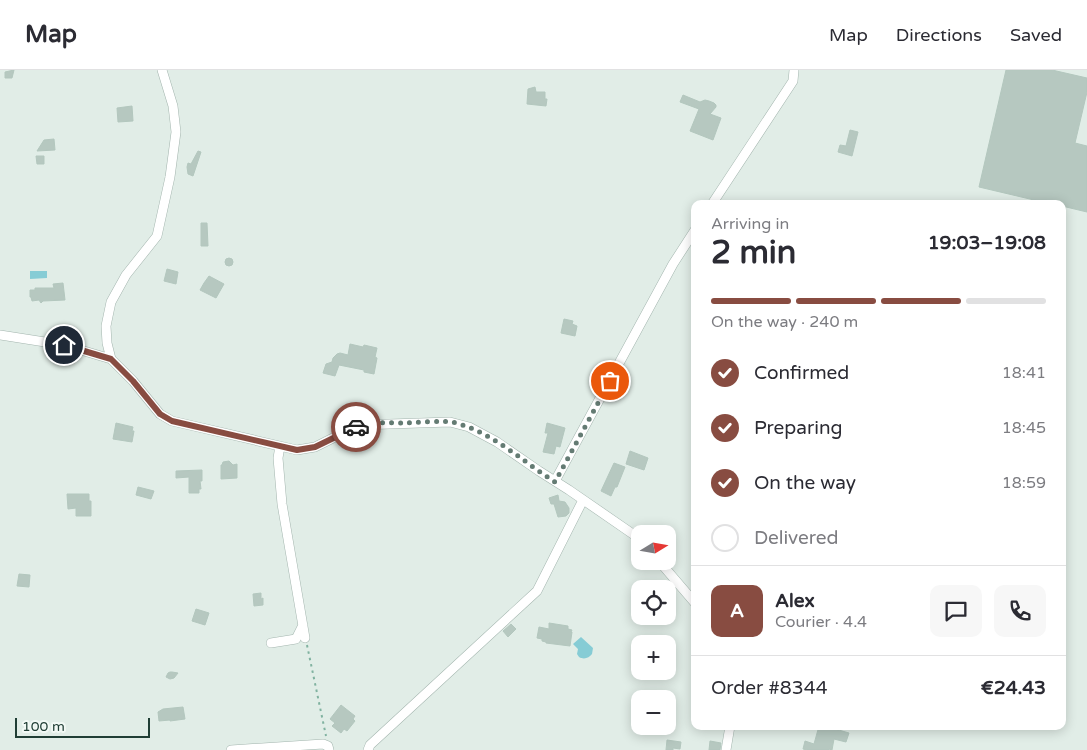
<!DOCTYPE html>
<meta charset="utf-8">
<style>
body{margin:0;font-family:"Varela Round",sans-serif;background:#f7f7f7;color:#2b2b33;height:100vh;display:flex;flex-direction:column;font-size:19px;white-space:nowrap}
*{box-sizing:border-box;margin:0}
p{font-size:16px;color:#7c7c81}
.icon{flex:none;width:28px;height:28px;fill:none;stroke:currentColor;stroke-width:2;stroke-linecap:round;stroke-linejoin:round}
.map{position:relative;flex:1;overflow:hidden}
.details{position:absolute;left:691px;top:130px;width:375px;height:530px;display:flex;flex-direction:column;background:#fff;border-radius:10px;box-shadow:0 2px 12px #0003}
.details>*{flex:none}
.needle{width:32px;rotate:79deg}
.tools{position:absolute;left:631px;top:455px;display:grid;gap:10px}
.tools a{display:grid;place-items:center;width:45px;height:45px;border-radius:10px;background:#fff;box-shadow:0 2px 12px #0003;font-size:25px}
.scale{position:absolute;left:15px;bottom:12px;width:135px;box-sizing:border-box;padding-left:5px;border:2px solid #203e35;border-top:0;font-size:14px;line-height:18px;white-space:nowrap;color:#203e35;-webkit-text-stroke:4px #f2f9f5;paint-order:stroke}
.pin{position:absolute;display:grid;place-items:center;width:42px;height:42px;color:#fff;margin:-21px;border:2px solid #fff;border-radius:50%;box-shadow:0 1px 5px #0007}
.courier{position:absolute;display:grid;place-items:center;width:50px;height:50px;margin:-25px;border:4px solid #884c41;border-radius:50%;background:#fff;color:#222;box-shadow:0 1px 6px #0007}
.headline em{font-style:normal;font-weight:700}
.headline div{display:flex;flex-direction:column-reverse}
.headline{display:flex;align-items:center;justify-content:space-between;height:85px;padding:0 20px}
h1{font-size:32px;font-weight:700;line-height:38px}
.bar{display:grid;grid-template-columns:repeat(4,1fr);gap:8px 5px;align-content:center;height:60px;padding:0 20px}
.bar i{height:6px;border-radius:4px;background:#e1e1e2}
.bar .active{background:#884c41}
.bar p{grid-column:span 4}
.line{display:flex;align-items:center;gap:12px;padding:0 20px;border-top:1px solid #e1e1e2}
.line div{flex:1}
.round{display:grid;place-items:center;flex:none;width:52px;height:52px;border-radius:10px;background:#f7f7f7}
ol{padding:0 20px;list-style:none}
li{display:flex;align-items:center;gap:15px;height:55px}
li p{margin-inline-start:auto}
li .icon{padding:5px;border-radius:50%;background:#884c41;color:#fff;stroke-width:4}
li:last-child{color:#7c7c81}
li i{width:28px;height:28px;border:2px solid #e1e1e2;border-radius:50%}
header{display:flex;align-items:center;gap:30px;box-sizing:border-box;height:70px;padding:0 25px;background:#fff;border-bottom:1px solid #e1e1e2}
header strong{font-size:24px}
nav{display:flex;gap:28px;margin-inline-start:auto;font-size:18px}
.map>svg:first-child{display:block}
.water{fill:#86ccd5}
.building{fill:#b6c8c0;stroke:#b3c7be}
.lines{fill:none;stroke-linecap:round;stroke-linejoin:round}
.minor-casing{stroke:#a3b5ae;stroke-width:10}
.path{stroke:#80b2a0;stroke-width:2;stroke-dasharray:2.5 4;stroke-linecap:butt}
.minor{stroke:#fff;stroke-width:9}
.done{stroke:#647b73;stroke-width:5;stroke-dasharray:0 9}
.route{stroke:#884c41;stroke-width:6}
</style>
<header>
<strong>Map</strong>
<nav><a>Map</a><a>Directions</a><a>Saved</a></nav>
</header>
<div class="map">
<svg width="1087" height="680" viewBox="0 0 1087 680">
<rect width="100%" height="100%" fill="#e1ede7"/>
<path class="water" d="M30 201H47V208L30 209Z
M581 567 593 578 592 584C589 588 584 590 579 587L577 584 578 579 573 574Z"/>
<path class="building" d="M14 0 12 8H5V2Z
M1006 0H1052L1087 8V22L1075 73 1087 76V142L1062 136V134H1051L979 117Z
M535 17 536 22H545V29H547L546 36 527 34 528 19Z
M683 25 700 32 705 30 709 31 714 33 716 35V37L710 44 721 48 713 70 690 61 699 39 680 32Z
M132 36 133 51 118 52 117 38Z
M850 60 858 62 852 86 838 82 840 75 846 76Z
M54 69 55 80 37 81 44 70Z
M198 81 201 82 193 106 188 104 187 97 188 93 191 94Z
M36 86H44V94H37Z
M201 153H207L208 176H201Z
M225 192a4 4 0 1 1 8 0a4 4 0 1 1-8 0Z
M167 199 178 202 176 214 164 211Z
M209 206 224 214 216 228 200 220 204 213Z
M63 213 65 230 43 231 41 233 39 230 32 231 31 227H30V220H35V218H54L53 214Z
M564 249 573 251 572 254 577 256 575 266 561 263Z
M350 274 363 277 364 275 377 278 375 287 377 288 374 304 364 302V300L339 295 335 306 323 303 326 294 332 292 333 288 337 284 340 283 348 285Z
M116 353 133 357 132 361H134L132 372 113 369Z
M547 353 565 358 560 377 556 376 554 384 543 382 548 363H545Z
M630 381 648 388 644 400 626 394Z
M229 391 233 395 237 394V408L221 409V395H222L223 392Z
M614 393 625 397 617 417H615L611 426 601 421Z
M202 400V411H200L201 419H199V423H189V407L176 408V401Z
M138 417 154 421 151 429 136 425Z
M67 424H89V431H91V446H76V438L68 439Z
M558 425 559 431 565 432 569 438V443L566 446 558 447 554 434H551L549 428Z
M19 504 30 505 29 517 17 516Z
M261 523V529L263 528V535L254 536 253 524Z
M196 539 209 543 205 555 192 551Z
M549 553 568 556V559L572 560 571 562H572L570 576 546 573V572L542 571V569L537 568 539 557 549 559Z
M511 554 516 559 508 567 503 561Z
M170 602H172L178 603 174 608 170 609 166 607 168 603Z
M341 635 355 646 353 649 355 651 347 661 344 659 341 663 332 656 335 653 330 649Z
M183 637 185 649 170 651V650L159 651 158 642 163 639Z
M819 656H825L849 663 846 672 834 669 832 680 829 679V680H807L803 679 805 671 814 674Z
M667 670 681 672 680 679 673 678V680H666Z
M710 671 721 673 720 680H709Z"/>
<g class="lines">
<g class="minor-casing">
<path id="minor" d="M162 0 173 36 176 62 170 107 157 166 126 205 111 232 106 256 107 273 111 289 133 311 160 344 172 351 297 380 315 377 359 355 450 352 469 357 497 372 539 401 569 420 640 469
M712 134 793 11 794 0
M0 265 64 275 111 289
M280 376 278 388 282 434 305 568
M555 411 673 194 695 160
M659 491 695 533
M271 573 296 569 303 555
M231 680 323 674 328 676 329 680
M368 680 370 675 537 521 583 430
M726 680 730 656"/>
</g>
<path class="path" d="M307 575 326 666"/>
<use href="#minor" class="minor"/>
</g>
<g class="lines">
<path class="done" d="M356 357C368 351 389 353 402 353 416 353 440 350 452 352 491 361 522 391 555 412L610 311"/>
<path class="route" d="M64 275 111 289 133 311 160 344 172 351 297 380 315 377 356 357"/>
</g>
</svg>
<div class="tools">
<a><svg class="needle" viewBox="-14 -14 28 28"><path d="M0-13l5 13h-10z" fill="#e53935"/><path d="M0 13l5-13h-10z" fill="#7c7c81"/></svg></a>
<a><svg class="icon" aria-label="locate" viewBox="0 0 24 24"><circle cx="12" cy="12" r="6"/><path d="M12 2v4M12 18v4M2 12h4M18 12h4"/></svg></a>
<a>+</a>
<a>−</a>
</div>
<div class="scale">100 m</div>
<div class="pin" style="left:610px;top:311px;background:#ea580c"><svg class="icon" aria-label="bag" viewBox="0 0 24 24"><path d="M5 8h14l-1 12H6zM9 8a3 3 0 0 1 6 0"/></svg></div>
<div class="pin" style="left:64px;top:275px;background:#1f2937"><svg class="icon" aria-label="home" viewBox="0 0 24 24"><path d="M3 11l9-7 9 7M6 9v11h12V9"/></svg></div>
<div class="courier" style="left:356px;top:357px"><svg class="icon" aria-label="car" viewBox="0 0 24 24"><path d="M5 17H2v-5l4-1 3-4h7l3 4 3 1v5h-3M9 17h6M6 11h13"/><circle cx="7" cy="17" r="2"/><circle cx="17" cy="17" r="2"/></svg></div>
<section class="details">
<div class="headline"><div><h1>2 min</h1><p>Arriving in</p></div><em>19:03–19:08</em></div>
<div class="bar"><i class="active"></i><i class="active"></i><i class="active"></i><i></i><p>On the way · 240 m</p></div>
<ol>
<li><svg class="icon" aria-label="check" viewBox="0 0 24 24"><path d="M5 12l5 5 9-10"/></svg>Confirmed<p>18:41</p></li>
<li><svg class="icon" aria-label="check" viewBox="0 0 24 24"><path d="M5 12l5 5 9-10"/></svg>Preparing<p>18:45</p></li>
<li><svg class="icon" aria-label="check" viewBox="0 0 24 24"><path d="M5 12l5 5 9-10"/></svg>On the way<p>18:59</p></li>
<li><i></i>Delivered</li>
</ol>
<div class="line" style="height:90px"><b class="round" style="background:#884c41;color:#fff">A</b><div><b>Alex</b><p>Courier · 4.4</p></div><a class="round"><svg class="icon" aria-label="chat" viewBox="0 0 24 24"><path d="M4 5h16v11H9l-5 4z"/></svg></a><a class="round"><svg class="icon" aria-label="phone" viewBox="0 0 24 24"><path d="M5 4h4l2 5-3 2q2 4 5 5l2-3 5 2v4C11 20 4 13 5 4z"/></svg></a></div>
<div class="line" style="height:65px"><div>Order #8344</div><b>€24.43</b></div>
</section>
</div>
